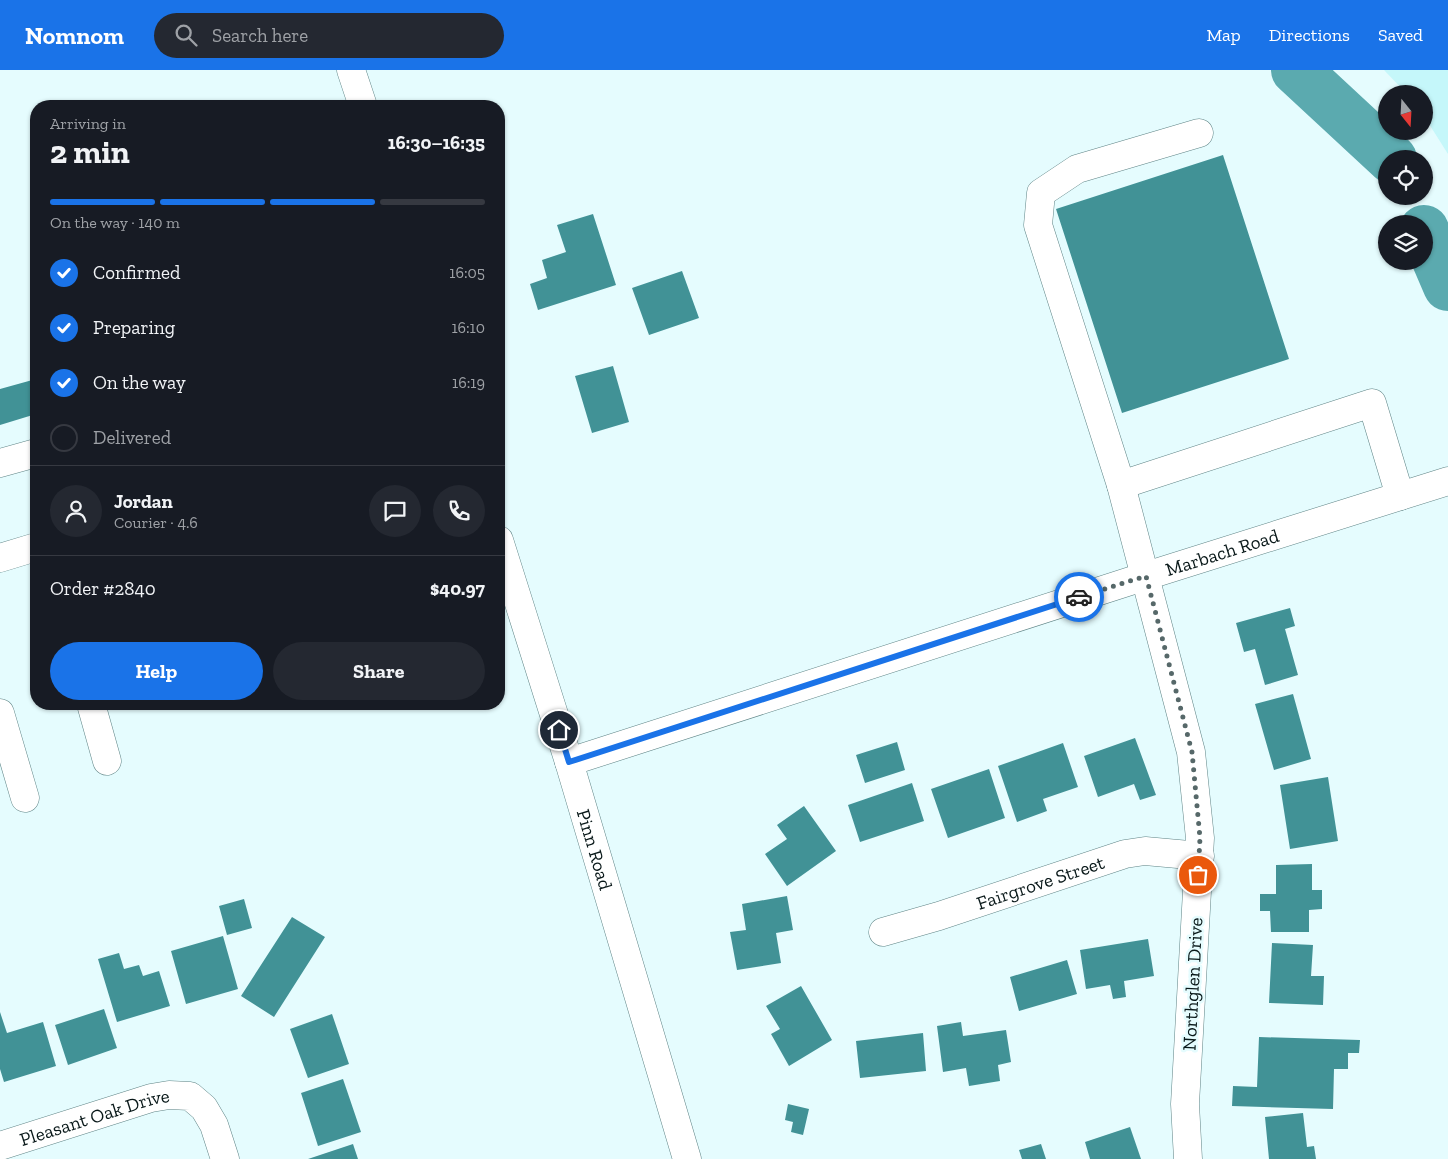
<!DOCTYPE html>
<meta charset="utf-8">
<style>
body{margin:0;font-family:"Zilla Slab",serif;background:#242831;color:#f1f3f6;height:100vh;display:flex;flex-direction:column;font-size:19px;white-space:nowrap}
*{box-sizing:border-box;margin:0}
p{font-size:16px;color:#9ea1a6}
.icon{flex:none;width:28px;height:28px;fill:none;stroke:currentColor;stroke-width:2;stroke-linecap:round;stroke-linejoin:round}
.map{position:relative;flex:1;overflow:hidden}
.details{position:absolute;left:30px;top:30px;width:475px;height:610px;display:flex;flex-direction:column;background:#171b24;border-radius:20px;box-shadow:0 1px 4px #0004}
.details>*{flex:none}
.needle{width:32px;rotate:162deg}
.buttons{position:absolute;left:1378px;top:15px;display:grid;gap:10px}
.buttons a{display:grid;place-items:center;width:55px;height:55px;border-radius:50%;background:#171b24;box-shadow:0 1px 4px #0004;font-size:25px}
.pin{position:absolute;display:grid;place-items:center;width:42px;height:42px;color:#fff;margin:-21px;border:2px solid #fff;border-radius:50%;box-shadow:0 1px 5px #0007}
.courier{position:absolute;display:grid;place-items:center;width:50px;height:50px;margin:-25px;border:4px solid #1a73e8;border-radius:50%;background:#fff;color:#222;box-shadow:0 1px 6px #0007}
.headline em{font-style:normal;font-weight:700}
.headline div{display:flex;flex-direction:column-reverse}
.headline{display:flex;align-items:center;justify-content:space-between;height:85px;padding:0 20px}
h1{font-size:32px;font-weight:700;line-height:38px}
.bar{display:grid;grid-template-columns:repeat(4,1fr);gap:8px 5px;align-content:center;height:60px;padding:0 20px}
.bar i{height:6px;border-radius:4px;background:#363941}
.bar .active{background:#1a73e8}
.bar p{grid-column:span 4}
.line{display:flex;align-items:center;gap:12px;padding:0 20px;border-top:1px solid #363941}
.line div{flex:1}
.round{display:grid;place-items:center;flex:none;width:52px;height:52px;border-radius:26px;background:#242831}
ol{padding:0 20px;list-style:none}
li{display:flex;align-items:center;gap:15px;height:55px}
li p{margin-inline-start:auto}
li .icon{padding:5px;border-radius:50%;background:#1a73e8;color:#fff;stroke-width:4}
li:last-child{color:#9ea1a6}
li i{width:28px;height:28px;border:2px solid #363941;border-radius:50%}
.button{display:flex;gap:10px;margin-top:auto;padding:10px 20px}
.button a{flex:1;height:58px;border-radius:30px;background:#1a73e8;color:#fff;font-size:20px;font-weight:700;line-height:58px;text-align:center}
.button a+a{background:#242831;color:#f1f3f6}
header{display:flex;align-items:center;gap:30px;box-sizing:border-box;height:70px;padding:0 25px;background:#1a73e8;color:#fff}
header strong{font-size:24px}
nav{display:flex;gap:28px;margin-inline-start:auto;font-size:18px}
.search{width:350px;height:45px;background:#242831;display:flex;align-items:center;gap:12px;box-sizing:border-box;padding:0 18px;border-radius:28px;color:#9ea1a6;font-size:19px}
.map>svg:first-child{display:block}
.built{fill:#c5f7fa}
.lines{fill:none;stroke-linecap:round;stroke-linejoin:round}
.river{stroke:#5baaaf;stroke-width:50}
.building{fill:#419296}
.minor-casing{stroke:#5f8486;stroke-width:29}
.minor{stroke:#fff;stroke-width:28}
.done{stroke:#566869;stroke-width:5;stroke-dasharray:0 9}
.route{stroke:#1a73e8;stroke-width:6}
.labels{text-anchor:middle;stroke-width:5;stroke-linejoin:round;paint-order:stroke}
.street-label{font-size:19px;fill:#091819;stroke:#e5fcfe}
</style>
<header>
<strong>Nomnom</strong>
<div class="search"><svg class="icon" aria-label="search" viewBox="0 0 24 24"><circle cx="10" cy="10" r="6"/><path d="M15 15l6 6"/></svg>Search here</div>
<nav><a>Map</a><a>Directions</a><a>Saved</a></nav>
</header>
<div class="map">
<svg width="1448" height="1089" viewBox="0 0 1448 1089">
<rect width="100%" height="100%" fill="#e5fcfe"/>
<path class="built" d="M1384 0H1448V84L1424 46V24H1407Z"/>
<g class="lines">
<path class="river" d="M1296 0 1392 89
M1424 160 1448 216"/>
</g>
<path class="building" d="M1223 85 1289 289 1122 343 1056 139Z
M593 144 616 215 538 240 530 214 547 208 542 190 566 182 557 155Z
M682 201 699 248 649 265 632 218Z
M613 296 629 352 592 363 575 306Z
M36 309V344L0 355V319Z
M1290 538 1295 556 1285 559 1298 605 1265 615 1255 579 1244 582 1236 553Z
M1293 624 1311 689 1274 700 1255 634Z
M1135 668 1156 725 1140 730 1134 714 1098 727 1084 686Z
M897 672 905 700 865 713 856 685Z
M1063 673 1078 717 1043 729 1047 741 1017 752 998 696Z
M989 699 1005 748 948 768 931 719Z
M1328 707 1338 771 1290 779 1280 715Z
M912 713 924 751 860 772 848 735Z
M804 736 836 781 787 816 765 784 787 769 777 755Z
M1312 794V820H1322V839L1309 840V862H1271L1270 841H1260V824H1276V795Z
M787 826 793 860 776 863 781 893 737 900 730 862 746 860 742 834Z
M244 829 252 858 227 865 219 836Z
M292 847 325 867 274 947 241 926Z
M223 866 238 919 186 934 171 881Z
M1148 869 1154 906 1124 911 1126 927 1113 929 1110 915 1086 919 1080 880Z
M1272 873 1313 875 1311 906H1324L1323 935 1269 933Z
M119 883 124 899 139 895 143 906 159 901 170 936 117 952 98 889Z
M1067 890 1077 924 1019 941 1010 907Z
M801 916 832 970 789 996 771 964 780 959 766 936Z
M104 939 117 978 68 995 55 955Z
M0 942 7 963 43 952 56 996 4 1012 0 999Z
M332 944 349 994 308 1008 290 959Z
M961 952 963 966 1006 960 1011 992 998 995 1000 1011 969 1016 966 998 943 1002 937 956Z
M923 963 926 1001 860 1008 856 971Z
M1259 967 1360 970 1359 983H1348V999H1334L1333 1039 1232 1036 1233 1016 1257 1017Z
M343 1009 361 1062 318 1076 301 1023Z
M788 1034 809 1039 803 1065 791 1062 793 1052 785 1050Z
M1303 1043 1307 1077 1314 1076 1316 1089H1269L1265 1047Z
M1130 1057 1141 1089H1090L1085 1072Z
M353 1074 358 1089H308Z
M1041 1074 1046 1089H1022L1019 1080Z"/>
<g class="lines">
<g class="minor-casing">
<g id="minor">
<path d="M351 0 363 36"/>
<path d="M1199 63 1077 99 1041 123 1038 155 1121 415 1372 333 1400 426"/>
<path d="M0 393 36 383"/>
<path d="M1121 415 1191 682 1200 768 1185 1034 1188 1089"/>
<path id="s1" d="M499 470 569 692 687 1089"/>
<path d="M0 488 36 477"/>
<path d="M91 634 107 691"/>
<path d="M0 643 25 728"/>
<path id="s2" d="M569 692 1146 506 1448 411"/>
<path id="s3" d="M883 862 939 846 1125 784 1145 781 1200 786"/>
<path id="s4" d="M0 1076 151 1028 169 1025 190 1026 204 1038 214 1055 225 1089"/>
</g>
</g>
<use href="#minor" class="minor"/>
</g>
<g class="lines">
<path class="done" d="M1079 527 1146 506 1192 682 1200 768 1198 805"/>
<path class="route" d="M559 660 569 692 1079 527"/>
</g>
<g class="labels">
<g class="street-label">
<text dy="7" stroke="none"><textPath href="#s2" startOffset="686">Marbach Road</textPath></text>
<text dy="7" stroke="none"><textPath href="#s1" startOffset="324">Pinn Road</textPath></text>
<text dy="7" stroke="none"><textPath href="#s3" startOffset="165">Fairgrove Street</textPath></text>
<text transform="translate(1192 914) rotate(-87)" y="7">Northglen Drive</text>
<text dy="7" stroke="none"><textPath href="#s4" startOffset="99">Pleasant Oak Drive</textPath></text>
</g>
</g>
</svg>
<div class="buttons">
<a><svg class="needle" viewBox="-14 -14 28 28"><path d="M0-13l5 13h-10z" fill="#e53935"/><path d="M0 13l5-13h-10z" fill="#9ea1a6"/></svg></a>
<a><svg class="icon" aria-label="locate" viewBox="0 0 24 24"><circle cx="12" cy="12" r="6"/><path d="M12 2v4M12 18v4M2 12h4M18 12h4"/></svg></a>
<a><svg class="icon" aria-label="layers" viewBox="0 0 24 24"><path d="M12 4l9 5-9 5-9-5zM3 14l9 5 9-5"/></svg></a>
</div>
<div class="pin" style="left:1198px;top:805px;background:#ea580c"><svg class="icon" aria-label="bag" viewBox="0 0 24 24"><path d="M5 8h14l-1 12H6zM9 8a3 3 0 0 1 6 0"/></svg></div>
<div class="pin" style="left:559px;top:660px;background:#1f2937"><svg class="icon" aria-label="home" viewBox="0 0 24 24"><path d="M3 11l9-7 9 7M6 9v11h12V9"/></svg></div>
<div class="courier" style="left:1079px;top:527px"><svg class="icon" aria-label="car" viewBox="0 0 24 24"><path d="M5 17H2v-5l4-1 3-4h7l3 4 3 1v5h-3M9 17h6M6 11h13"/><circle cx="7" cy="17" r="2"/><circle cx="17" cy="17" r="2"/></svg></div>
<section class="details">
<div class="headline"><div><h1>2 min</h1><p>Arriving in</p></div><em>16:30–16:35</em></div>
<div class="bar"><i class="active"></i><i class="active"></i><i class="active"></i><i></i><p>On the way · 140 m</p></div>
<ol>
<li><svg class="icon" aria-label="check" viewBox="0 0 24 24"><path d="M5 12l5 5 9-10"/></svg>Confirmed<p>16:05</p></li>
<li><svg class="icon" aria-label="check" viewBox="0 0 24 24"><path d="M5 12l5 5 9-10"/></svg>Preparing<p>16:10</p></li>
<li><svg class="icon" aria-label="check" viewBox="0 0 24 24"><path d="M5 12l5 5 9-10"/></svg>On the way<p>16:19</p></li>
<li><i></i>Delivered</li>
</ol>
<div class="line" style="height:90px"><a class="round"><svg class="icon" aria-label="person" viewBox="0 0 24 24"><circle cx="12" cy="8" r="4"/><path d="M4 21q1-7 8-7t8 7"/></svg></a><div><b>Jordan</b><p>Courier · 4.6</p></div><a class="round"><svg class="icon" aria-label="chat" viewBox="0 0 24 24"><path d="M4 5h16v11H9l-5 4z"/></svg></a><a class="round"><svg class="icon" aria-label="phone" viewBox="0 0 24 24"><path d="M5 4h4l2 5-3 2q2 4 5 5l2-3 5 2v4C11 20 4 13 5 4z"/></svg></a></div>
<div class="line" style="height:65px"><div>Order #2840</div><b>$40.97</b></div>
<div class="button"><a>Help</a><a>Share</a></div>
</section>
</div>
